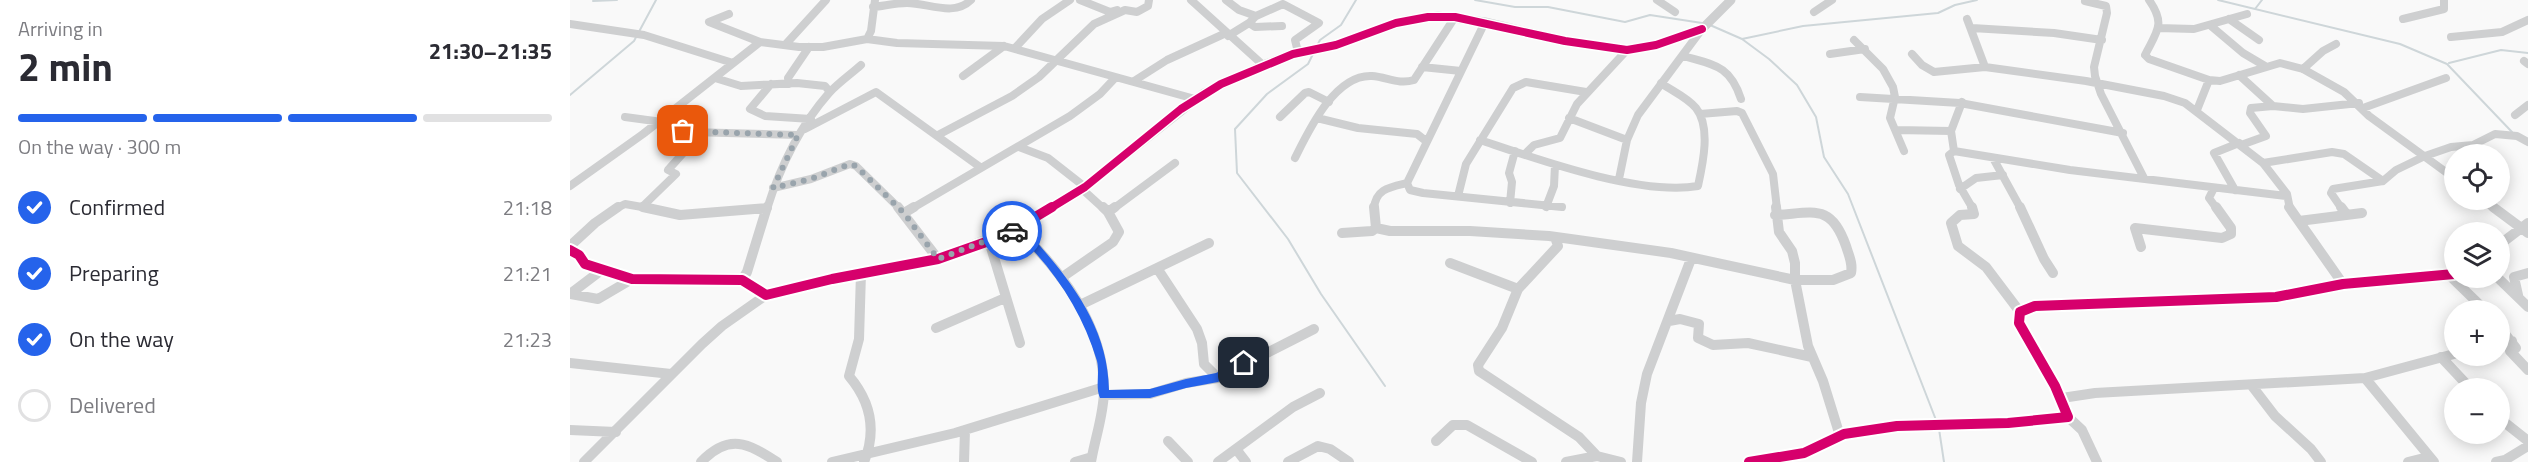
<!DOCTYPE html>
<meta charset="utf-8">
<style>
body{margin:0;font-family:"Titillium Web",sans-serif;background:#f7f7f7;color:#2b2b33;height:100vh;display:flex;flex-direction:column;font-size:22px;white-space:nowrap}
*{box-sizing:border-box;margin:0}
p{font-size:20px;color:#7c7c81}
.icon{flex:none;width:33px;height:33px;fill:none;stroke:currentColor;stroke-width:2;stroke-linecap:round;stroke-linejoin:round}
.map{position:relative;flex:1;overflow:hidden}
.details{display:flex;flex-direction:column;background:#fff;width:570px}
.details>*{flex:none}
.buttons{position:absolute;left:1874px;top:144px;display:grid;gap:12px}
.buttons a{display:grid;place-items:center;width:66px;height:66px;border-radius:50%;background:#fff;box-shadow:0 3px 15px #0003;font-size:30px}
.pin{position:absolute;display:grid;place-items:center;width:51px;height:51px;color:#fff;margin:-26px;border-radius:12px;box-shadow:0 3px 9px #0006}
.courier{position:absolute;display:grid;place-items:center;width:60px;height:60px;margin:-30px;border:4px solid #2563eb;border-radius:50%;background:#fff;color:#222;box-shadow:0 2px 8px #0007}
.head em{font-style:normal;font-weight:700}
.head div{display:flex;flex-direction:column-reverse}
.head{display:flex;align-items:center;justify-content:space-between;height:102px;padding:0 18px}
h1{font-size:39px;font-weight:700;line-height:45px}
.bar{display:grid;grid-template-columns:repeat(4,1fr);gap:9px 6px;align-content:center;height:72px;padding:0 18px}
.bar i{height:8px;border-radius:4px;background:#e1e1e2}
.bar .on{background:#2563eb}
.bar p{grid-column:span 4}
ol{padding:0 18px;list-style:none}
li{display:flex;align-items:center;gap:18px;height:66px}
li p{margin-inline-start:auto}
li .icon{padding:6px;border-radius:50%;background:#2563eb;color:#fff;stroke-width:4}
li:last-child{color:#7c7c81}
li i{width:33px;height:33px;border:3px solid #e1e1e2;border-radius:50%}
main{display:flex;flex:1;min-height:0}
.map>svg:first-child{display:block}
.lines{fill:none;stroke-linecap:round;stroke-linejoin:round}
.stream{stroke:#ced6d9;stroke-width:2}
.minor-far1{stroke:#cecfd0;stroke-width:8}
.minor{stroke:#cecfd0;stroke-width:10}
.tertiary-far1{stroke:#cecfd0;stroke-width:9}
.tertiary{stroke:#cecfd0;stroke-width:11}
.cycleway-far1-casing{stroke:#fff;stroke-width:11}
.cycleway-casing{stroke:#fff;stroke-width:14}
.cycleway-far1{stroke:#d6006c;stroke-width:8}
.cycleway{stroke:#d6006c;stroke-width:10}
.route{fill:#2563eb}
.done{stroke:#99a4ac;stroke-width:6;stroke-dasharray:0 10.8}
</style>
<main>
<section class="details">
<div class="head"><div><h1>2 min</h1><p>Arriving in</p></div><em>21:30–21:35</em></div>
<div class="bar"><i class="on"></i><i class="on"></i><i class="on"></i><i></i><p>On the way · 300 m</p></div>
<ol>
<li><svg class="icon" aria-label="check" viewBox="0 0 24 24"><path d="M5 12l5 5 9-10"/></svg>Confirmed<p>21:18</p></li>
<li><svg class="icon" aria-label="check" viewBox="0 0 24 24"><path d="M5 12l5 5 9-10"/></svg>Preparing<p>21:21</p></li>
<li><svg class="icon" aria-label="check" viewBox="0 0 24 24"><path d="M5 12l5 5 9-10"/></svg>On the way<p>21:23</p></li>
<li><i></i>Delivered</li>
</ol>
</section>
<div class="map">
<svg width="1958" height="462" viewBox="0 0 1958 462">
<rect width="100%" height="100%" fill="#f9f9f9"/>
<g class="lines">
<path class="stream" d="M905 0 945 7H978L1055 22 1080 15 1132 23
M1648 0 1830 44 1877 64 1942 132
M23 1 47 0
M1685 9 1692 0
M1140 25 1172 39 1199 59 1227 85 1246 117 1254 157 1278 194 1366 420
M1172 39 1233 26 1368 13 1385 5 1407 0
M747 46 750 40 771 25 786 0
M743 54 738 64 697 94 665 129 667 173 718 239 751 294 815 386
M1879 63 1931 50 1958 53
M0 95 64 41 86 0
M1369 429 1374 462"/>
<path class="minor-far1" d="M510 0 540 12 547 10
M621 0 693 65
M656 0 669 10 686 16 679 23 685 27 712 26
M1087 0 1105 12
M1579 0C1596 24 1587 31 1575 55L1579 59 1639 80 1650 81 1710 63 1733 69 1774 92 1799 116 1884 178
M1515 1 1536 6 1537 13 1524 67 1525 76 1531 94 1574 178
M303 7C314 6 325 3 337 3 358 3 384 17 401 0
M1244 12 1262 0
M159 14 139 22 190 42 229 47H253L297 39 327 43 434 46 625 99
M686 16 713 4 749 23 725 40 727 48 732 52
M1397 19 1415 67
M1659 19 1689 40
M1833 19 1874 9V0
M915 22 837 183 840 190 853 193 992 207
M0 24 74 35 163 63
M1641 26 1673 53 1695 66
M1402 28 1484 33 1532 40
M1588 28 1624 29 1677 14
M658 36 679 23
M1881 37 1932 32 1958 20
M297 39 301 31 305 0
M1284 40 1313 69 1323 87 1325 97 1320 118 1334 151
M215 45 256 0
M445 48 472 19 500 0
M1260 54 1295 49
M1342 54 1352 65 1364 72 1415 67 1516 81 1594 96 1615 103 1693 163 1717 194 1720 209
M1113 56C1144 65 1160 65 1171 99
M1954 61 1958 64
M852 67 891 71
M1733 69 1753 51 1766 44
M1669 75 1703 106
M393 76 434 46
M145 78 171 86 227 83 255 86 260 92
M564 81 597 60 656 33
M201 84 180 109 195 116 241 119
M219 84 218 78 239 47
M1290 97 1390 103 1553 133
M1392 102 1381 131 1384 151 1500 170 1716 196
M1793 108 1876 78
M1627 110 1639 80
M1130 114 1167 111 1172 113 1203 174 1207 209
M1945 115 1958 105
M55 117 92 122 120 132 228 135
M710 117 735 93 739 92 759 102
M747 118 788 128 847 134 856 141
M999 118 1057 140
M235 129 306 92 410 167
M1326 130 1381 131
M368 135 442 96 469 77 524 24 555 10 567 12 578 6 579 0
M910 140C967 159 1069 196 1128 186 1133 163 1141 127 1126 108 1117 97 1102 91 1091 83
M1671 145 1696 136 1680 113 1681 108 1703 106 1733 109 1789 103
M449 147 478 158 515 187
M1384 151 1379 155 1389 185 1403 209
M955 154 964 145 990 138 1007 104 1057 50
M725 158C739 130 765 74 802 76 817 77 829 85 844 80L885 17
M1423 158 1451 209
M1693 163 1762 152 1774 154 1813 181
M1049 179 1057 140 1068 115 1132 29
M0 186 73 134 190 42
M203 188 241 179 280 164 286 166 330 209
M1644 188 1639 198 1647 209
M512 189 534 209
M1390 189 1406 178 1433 175
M1665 190 1644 153 1669 143
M888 196 896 164 943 88 956 82 1016 92
M1913 200 1925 209
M940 203 942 182 939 173 945 151
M72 207 80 209
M976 207 984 186 985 165
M45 209 55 204 72 207 106 174 98 170 131 133
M189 209 197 208
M197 209C210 167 230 126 259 93 268 83 281 74 291 65
M341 209 500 116 530 94 545 78
M543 209 605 163
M804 209C805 189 820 187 837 183
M1772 209 1761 193 1763 189 1813 181 1826 170 1855 156 1881 147 1903 145 1925 134 1947 136 1958 142"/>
<path class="minor" d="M73 207 110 215 197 208
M328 207 368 259
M804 207 806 228
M1206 207 1209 232 1222 251 1225 263V280L1238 346 1253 381 1270 436
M1402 207 1404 214 1390 215 1381 223 1388 246 1416 267 1450 312
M1450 207 1474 259 1483 273
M1719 207 1773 284
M1771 207 1777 215
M1923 207 1958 233
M538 212 545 207
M334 213 344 207
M1729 221 1792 213
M447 228C491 271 534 325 534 390 534 414 525 438 521 462
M772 233 802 231 806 228 820 231H900L979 236 1101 253 1225 280H1263L1281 273C1283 263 1279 256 1276 246 1261 203 1244 213 1205 215
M985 237 988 246 948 289 932 328 908 365 909 371 1009 437 1027 456
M419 241 450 343
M1929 245 1958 223
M0 246 25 223 48 207
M1571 247 1565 228 1652 238 1661 234V228L1646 207
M880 263 948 289
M587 268 627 329 632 343 634 364 648 378
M291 273 289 339 279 376C301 402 307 430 294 462
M1879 275 1915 310
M491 278 543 242 549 232 538 212 533 207
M1928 278 1958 307
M172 280 177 272 197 207
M0 294 28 299 62 279
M0 294 33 269
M1948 295 1944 277 1958 273
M510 305 639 243
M1099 321 1110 319 1129 324 1128 338 1143 345 1178 343 1242 357
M1929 326 1946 348 1940 351 1958 370
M366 328 435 298
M1929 345 1942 341
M1871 357 1900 388
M0 363 101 374
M1795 378 1864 462
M1682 386 1705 416 1741 449 1751 462
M534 395 580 394 616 383 648 378 744 329
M1492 398 1525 393 1795 378 1884 354
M1498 417 1512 430 1527 462
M1929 418 1958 441
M0 430 46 432
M598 441 618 462
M866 441 883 425H897L962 462
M666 449 676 462
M14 462 132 344 152 326 196 295
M131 462C159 433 178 443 207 462
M262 462 385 433 534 387
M394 462 395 430
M505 462 522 457
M648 462 723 407 750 393
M718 462 748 446 760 449 779 462
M996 462 1027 456 1051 462
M1067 462 1071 403 1077 374 1121 259
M1179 462 1234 453 1274 434 1327 426 1438 423 1498 417 1485 386 1449 323 1450 312 1465 306 1706 297 1773 284 1884 274
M1838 462 1858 457
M1926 462 1935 460 1958 446"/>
<path class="tertiary-far1" d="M479 209 515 187 634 93 693 65 723 54 766 45 837 20 868 16 915 22 995 41 1057 50 1086 45 1132 29 1161 0"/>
<path class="tertiary" d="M0 250 9 255 15 264 62 279 172 280 196 295 262 279 368 259 447 228 482 207"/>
<g class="cycleway-far1-casing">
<path id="cycleway-far1" d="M479 209 515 187 611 109 651 84 723 54 766 45 826 23 858 17H885L995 41 1057 50 1086 45 1132 29"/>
</g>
<g class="cycleway-casing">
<path id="cycleway" d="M0 250 9 255 15 264 62 279 172 280 196 295 262 279 368 259 419 241 447 228 482 207
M1179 462 1234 453 1274 434 1327 426 1438 423 1498 417 1485 386 1449 323 1450 312 1465 306 1706 297 1773 284 1884 274"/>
</g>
<use href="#cycleway-far1" class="cycleway-far1"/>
<use href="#cycleway" class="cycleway"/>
</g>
<path class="route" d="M447 225C459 230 468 244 477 254 511 294 538 336 539 390L580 389 616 379 646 373 674 359 679 363 677 366 648 382 616 388 580 398H530C525 387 530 373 527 361 512 311 484 269 446 233H439V228Z"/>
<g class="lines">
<path class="done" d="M113 131 228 135 203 188 241 179 280 164 286 166 334 213 368 259 442 231"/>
</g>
</svg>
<div class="buttons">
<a><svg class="icon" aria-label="locate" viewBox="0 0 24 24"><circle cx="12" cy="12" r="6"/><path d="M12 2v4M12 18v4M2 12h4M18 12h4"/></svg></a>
<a><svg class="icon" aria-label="layers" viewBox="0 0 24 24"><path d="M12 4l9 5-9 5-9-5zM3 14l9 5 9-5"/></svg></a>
<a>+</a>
<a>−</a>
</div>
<div class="pin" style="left:113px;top:131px;background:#ea580c"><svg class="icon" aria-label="bag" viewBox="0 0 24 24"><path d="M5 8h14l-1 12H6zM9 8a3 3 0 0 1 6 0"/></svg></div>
<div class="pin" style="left:674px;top:363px;background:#1f2937"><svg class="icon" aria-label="home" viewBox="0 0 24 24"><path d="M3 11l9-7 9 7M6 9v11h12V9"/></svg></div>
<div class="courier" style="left:442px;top:231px"><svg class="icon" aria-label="car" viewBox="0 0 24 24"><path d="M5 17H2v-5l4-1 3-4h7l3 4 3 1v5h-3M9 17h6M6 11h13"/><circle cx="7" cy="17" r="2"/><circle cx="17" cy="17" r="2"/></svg></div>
</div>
</main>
